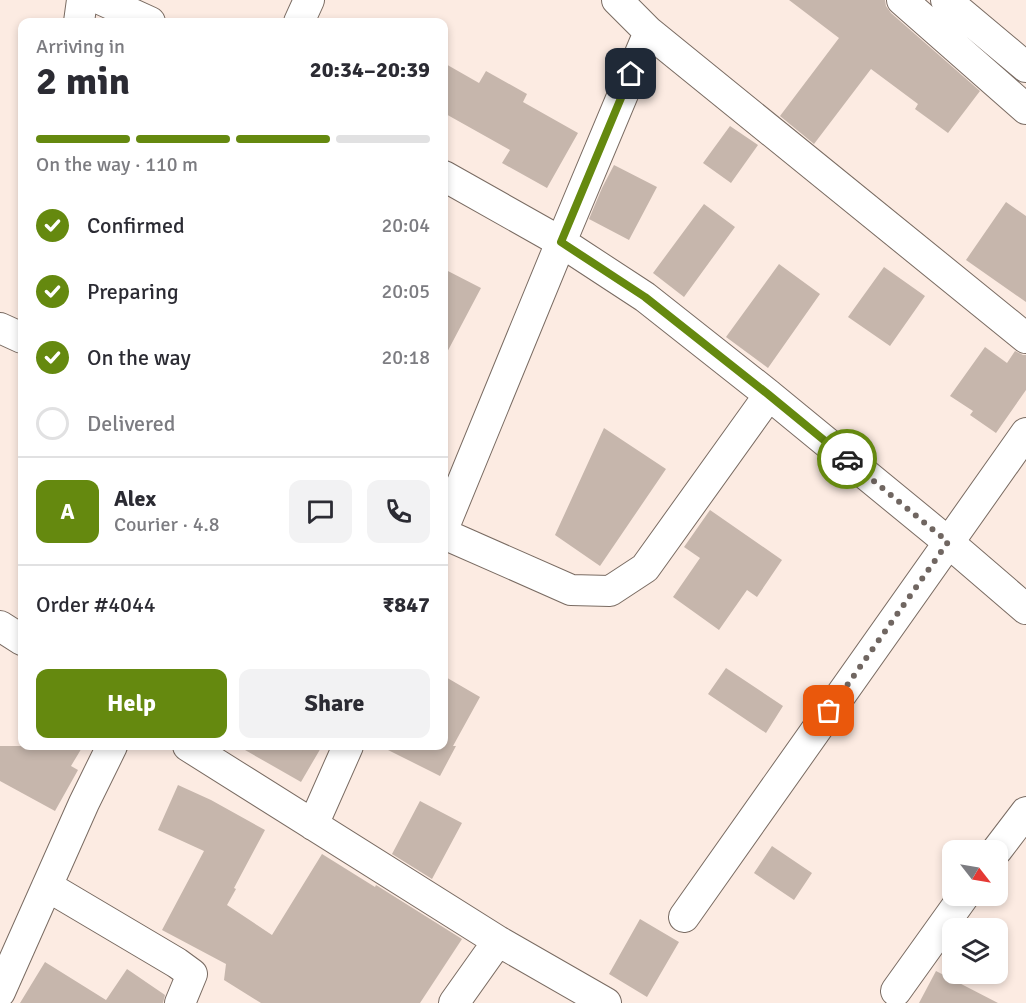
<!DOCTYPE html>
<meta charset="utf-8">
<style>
body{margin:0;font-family:Signika,sans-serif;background:#f2f2f3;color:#2b2b33;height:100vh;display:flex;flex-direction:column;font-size:22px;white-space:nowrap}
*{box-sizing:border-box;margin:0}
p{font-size:20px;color:#7c7c81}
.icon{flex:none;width:33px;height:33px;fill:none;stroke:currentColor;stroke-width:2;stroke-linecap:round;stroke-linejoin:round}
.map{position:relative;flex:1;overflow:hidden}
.sheet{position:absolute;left:18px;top:18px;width:430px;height:732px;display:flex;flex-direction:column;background:#fff;border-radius:12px;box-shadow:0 3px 9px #0003}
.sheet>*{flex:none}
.needle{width:39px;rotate:121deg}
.fabs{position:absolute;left:942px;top:840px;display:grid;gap:12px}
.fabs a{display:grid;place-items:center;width:66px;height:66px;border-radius:12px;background:#fff;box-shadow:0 3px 9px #0003;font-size:30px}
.pin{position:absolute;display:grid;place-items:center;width:51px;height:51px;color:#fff;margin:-26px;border-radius:12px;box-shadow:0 3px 9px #0006}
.courier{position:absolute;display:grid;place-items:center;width:60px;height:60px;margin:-30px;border:4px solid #65890f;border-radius:50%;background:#fff;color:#222;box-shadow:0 2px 8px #0007}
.summary em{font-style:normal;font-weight:700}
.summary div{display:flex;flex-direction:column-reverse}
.summary{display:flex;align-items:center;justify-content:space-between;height:102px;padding:0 18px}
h1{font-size:39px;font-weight:700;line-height:45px}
.bar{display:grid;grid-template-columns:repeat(4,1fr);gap:9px 6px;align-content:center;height:72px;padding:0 18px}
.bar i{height:8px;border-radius:4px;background:#e1e1e2}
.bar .current{background:#65890f}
.bar p{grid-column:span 4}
.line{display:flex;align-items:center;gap:15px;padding:0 18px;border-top:2px solid #e1e1e2}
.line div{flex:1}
.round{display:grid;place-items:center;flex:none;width:63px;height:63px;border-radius:12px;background:#f2f2f3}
ol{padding:0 18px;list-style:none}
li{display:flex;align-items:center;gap:18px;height:66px}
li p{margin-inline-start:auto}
li .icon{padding:6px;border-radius:50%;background:#65890f;color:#fff;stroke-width:4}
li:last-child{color:#7c7c81}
li i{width:33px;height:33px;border:3px solid #e1e1e2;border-radius:50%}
.primary-button{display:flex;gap:12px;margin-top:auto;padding:12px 18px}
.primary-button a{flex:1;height:69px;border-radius:12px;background:#65890f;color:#fff;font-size:24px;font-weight:700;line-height:69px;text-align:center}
.primary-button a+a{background:#f2f2f3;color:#2b2b33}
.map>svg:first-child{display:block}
.building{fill:#c6b6ac}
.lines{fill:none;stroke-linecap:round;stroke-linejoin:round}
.minor-casing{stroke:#796b62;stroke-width:32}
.minor{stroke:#fff;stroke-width:30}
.done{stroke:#706661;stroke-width:6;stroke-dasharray:0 10.8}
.route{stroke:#65890f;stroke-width:8}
</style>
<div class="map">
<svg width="1026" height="1003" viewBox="0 0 1026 1003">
<rect width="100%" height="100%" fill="#fcebe2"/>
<path class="building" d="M789 0H885L886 6 891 13 980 91 948 133 915 109 918 104 871 69 814 144 780 116 839 38Z
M444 63 479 83 486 71 527 94 523 102 578 133 547 188 502 163 510 150 444 113Z
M730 126 758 145 731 183 703 163Z
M614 165 657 187 629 240 589 219 602 188Z
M1006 202 1026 216V302L966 260Z
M704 204 735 227 684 297 653 273Z
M779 264 820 294 768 368 726 337Z
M884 267 925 296 890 346 848 317Z
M444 269 481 288 444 358Z
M985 347 1007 363 1015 351 1023 355H1026V390L996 433 970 415 973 411 950 396Z
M604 428 666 469 600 566 555 535Z
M710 510 782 560 757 597 747 590 719 630 673 597 700 558 684 547Z
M726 668 783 706 766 733 708 694Z
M444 676 480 697 453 746H456L440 776 380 746H444Z
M0 746H83L71 766 78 770 55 811 0 781Z
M238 746H322L301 782Z
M178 785 211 800 265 830 234 888 236 889 227 905 272 935 322 854 375 887 376 885 462 939 420 1003H261L224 980 226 964 162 930 204 851 158 830Z
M420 801 462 823 432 879 392 854Z
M772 846 812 873 794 900 754 873Z
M640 919 679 942 647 997 609 974Z
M45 962 106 1000 127 969 165 995 163 1003H20Z
M936 971 998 1003H919Z"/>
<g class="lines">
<g class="minor-casing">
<path id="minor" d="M102 0 150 22
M902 0 1026 109
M946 0 1026 67
M79 22 82 0
M299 22 309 0
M649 32 1026 338
M444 176 561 242 645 297 769 395
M0 328 22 338
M444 527 561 242 649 32 617 0
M444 534 571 590 610 591 645 568 769 395 948 542 1026 609
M0 626 22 640
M188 746 498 941 606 1003
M313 825 348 746
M997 850 1026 812
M47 886 177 963 192 974 180 1003
M684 917 1026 433
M896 991 964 896
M0 992 84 803 112 746
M454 1003 498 941"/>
</g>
<use href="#minor" class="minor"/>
</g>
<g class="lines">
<path class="done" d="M829 711 948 542 847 459"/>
<path class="route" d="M631 74 561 242 645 297 769 395 847 459"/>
</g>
</svg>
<div class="fabs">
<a><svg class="needle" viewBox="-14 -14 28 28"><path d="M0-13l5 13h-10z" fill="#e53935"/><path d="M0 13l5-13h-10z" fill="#7c7c81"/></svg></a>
<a><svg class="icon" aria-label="layers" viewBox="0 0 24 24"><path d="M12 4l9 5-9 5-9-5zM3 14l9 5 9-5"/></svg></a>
</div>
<div class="pin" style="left:829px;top:711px;background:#ea580c"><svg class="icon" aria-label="bag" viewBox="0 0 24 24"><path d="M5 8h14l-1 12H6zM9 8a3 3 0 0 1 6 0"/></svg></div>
<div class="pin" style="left:631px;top:74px;background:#1f2937"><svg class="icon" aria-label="home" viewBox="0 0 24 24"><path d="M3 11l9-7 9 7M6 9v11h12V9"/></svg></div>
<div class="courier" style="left:847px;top:459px"><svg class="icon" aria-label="car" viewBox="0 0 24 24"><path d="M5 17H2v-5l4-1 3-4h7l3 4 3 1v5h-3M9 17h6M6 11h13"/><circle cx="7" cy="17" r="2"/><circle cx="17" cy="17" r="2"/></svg></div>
<section class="sheet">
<div class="summary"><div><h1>2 min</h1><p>Arriving in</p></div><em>20:34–20:39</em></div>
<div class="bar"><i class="current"></i><i class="current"></i><i class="current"></i><i></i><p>On the way · 110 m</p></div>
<ol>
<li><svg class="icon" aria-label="check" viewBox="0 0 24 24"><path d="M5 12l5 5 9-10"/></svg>Confirmed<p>20:04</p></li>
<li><svg class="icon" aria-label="check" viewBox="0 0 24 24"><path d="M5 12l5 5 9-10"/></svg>Preparing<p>20:05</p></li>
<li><svg class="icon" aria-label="check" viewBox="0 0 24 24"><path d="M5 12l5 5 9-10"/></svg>On the way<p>20:18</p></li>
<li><i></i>Delivered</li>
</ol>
<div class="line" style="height:108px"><b class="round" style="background:#65890f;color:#fff">A</b><div><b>Alex</b><p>Courier · 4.8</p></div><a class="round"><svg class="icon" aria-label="chat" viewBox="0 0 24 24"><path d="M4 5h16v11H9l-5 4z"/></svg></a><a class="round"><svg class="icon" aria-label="phone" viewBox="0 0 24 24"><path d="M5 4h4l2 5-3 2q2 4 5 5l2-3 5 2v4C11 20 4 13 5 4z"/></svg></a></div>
<div class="line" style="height:78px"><div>Order #4044</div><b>₹847</b></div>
<div class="primary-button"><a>Help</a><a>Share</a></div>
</section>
</div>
